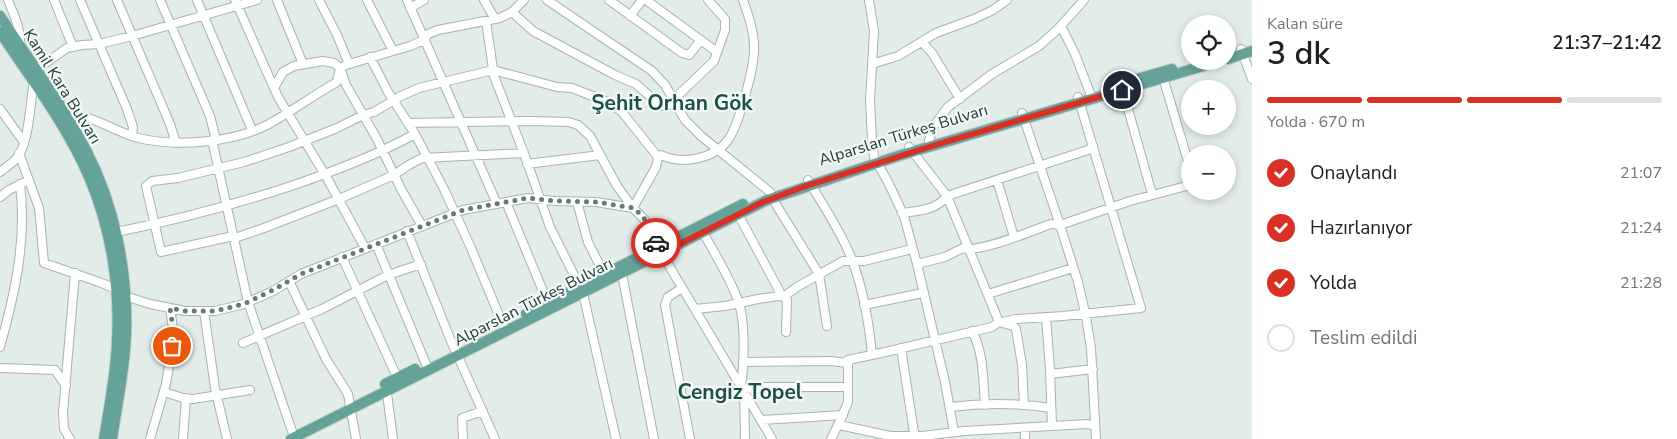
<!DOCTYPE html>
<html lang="tr">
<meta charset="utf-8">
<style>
body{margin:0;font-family:"Nunito Sans",sans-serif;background:#f2f2f2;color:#202124;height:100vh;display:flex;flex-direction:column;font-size:19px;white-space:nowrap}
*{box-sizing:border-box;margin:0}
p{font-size:16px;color:#757577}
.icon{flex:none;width:28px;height:28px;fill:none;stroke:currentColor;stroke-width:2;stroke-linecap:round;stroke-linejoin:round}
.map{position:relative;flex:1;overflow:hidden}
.sheet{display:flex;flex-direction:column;background:#fff;width:425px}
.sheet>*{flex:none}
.tools{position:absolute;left:1181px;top:15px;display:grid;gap:10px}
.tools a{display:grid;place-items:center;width:55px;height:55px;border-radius:50%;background:#fff;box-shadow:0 2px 8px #0003;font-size:25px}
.pin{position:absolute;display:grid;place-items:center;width:42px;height:42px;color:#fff;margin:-21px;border:2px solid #fff;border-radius:50%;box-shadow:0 1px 5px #0007}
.courier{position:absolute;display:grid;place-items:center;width:50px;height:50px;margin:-25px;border:4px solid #d93025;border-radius:50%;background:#fff;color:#222;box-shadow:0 1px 6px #0007}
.headline em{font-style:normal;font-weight:600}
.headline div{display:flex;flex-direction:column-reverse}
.headline{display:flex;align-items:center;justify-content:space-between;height:85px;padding:0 15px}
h1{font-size:32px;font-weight:600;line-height:38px}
.bar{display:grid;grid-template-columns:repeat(4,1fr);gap:8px 5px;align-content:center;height:60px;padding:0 15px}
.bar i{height:6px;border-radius:4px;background:#e0e0e0}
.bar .selected{background:#d93025}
.bar p{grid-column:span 4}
ol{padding:0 15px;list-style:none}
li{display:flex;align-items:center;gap:15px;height:55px}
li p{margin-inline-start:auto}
li .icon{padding:5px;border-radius:50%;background:#d93025;color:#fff;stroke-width:4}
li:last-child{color:#757577}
li i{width:28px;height:28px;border:2px solid #e0e0e0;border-radius:50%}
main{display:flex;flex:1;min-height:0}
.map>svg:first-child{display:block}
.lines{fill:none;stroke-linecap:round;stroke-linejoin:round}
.minor-casing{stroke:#a4b4b1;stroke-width:10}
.major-casing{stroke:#c1c9c8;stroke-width:12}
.minor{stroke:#fff;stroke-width:8}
.major{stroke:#65a39a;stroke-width:10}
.done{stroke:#657b77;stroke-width:5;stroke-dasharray:0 9}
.route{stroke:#d93025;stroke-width:6}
.labels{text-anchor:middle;stroke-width:4.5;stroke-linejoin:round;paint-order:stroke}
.street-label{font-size:16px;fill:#213e39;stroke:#f2f9f6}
.district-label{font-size:21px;font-weight:bold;fill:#1c5149;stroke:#f2f9f6}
</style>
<main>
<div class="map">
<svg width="1252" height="439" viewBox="0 0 1252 439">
<rect width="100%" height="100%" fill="#e2ece9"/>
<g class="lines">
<g class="minor-casing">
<path id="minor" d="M8 0C14 15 21 29 20 45
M54 0 73 47
M80 0 127 109 133 127 132 136
M117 0 170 124 176 143
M160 0 210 116 216 140
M197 0 252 130
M235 0 278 97 327 178 365 248
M277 0 303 64
M319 0 337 35 349 64
M367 0 393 51
M407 0 497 204
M484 0 495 19
M547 0 652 71 665 85 685 120 701 136 770 192
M609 0 682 53 689 55 701 40
M646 0 717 52
M869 0 874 31 870 100 872 140 874 157 888 182 904 216 917 264 945 382 954 432
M410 8 424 0
M512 12 533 31 615 75 636 84 661 106H667L714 61 725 30V19L708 0
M630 16 642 0
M486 21 494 76 525 156 550 227 583 293 616 439
M1061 26 1075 54 1090 93
M922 42 932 53 960 99
M1241 49 1252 79
M370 57 388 92 415 134 444 189 471 248 506 332
M872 64 898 56 936 33 974 19 993 10 1007 0
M1162 74 1190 168
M1121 84 1152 194
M274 88 283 72 294 66 323 61 334 63 340 68 346 85 377 139 401 189 422 226
M0 109 23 141
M1022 113 1060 225 1078 282 1086 317 1091 348 1096 439
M66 115C92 114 113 131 138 138 177 147 233 143 269 124 292 111 314 95 337 82L340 68 346 65 410 46 424 40 428 34 438 30 500 18 512 12 524 0
M408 123 531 121 569 122 578 125 590 136 617 186 633 208 656 167 658 157 661 155C682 165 714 159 728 140 739 125 753 71 754 52 755 34 749 17 743 0
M212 140 248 302 294 437
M929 141 933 127 948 107 992 74 1039 46 1057 30 1084 0
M909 147 947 196 999 322 1013 326 1016 329 1022 365 1024 405
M19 153 39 208 44 263 99 282 116 289 125 296 150 304 185 311H215L244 304 273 291 301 274 463 210 528 198 555 201 596 202 633 208 644 219 665 259 772 439
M524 153 422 158 407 166 394 175 339 199 264 228 235 238 229 237 161 252 146 186 152 181 178 178 244 162 289 147 337 128 363 115 374 112 401 96 419 88 493 70 557 87 572 88 610 103 622 112 658 157
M527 164 600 155
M0 172C5 168 11 164 16 159 31 143 30 92 36 70L67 48 82 45 99 44 132 36 257 0
M808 180C823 205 840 230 851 257 863 288 869 322 872 355
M997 180 1014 237
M0 197 9 190 23 183
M772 198 819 274 827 326
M506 202 550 308
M577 202 588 242 604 274
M902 213C918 211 937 210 947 196L1088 150 1093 146
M738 214 782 296 787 300 786 332
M407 231 451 341 495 439
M116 232C173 221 229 206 285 188 330 173 373 157 415 134
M703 232C715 255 730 277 738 301 746 321 744 365 741 386
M376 244 426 364
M342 257 397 377
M917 264 945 257 963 248C978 254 1033 230 1051 224L1060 225 1130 201 1190 185
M621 269 654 439
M289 281 326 359 348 394 356 439
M682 288 668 297 665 305 690 439
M988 294 1073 268
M864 305 923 293
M695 309 725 306 758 299 786 295 797 287 843 261H864L912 249
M204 311 215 388 227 439
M1046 317 1050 369 1052 426
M1003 322 1016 319 1063 316 1141 308 1078 97
M972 331C984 353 983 381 985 405
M243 343 322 309 388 275 421 264
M0 347C15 293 27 240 20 184
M901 348 915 439
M744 362 831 361 847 363
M0 368 55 370 66 386
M1050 374 1093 369
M386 386 393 439
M164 392 183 398 193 399 250 390
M950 407C983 403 1019 403 1051 408
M761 420 843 415
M839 425 890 436H922L964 431 1088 424 1095 426
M1025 428V439
M70 439 64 429 63 413 75 273
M150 439 166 384 174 335 170 308
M183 439 186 398
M463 439 462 418 483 411
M745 439 744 389 766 387H847
M831 439 840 421 848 402V360L881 353 992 327 999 322"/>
</g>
<g class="major-casing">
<path id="major" d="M0 16C29 60 62 103 86 150 115 206 128 271 126 334 125 369 117 404 112 439
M0 32C31 79 67 125 89 177 111 228 120 286 117 341 116 374 109 407 104 439
M1228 59 1252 51
M1140 78 1172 69
M526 314 743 204
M385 384 415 369
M291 439 767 200 898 156 1220 61"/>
</g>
<use href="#minor" class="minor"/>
<use href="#major" class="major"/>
</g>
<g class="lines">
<path class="done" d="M172 346 174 335 170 308 185 311H215L244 304 273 290 301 274 463 210 528 198 555 201 596 202 634 208 644 218 656 243"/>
<path class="route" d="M656 243 662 253 763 202 803 187 932 146 1122 90"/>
</g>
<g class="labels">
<g class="street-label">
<text transform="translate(63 86) rotate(58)" y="6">Kamil Kara Bulvarı</text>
<text transform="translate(903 134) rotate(-17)" y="6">Alparslan Türkeş Bulvarı</text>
<text transform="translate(533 301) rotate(-27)" y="6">Alparslan Türkeş Bulvarı</text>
</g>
<g class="district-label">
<text x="672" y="110">Şehit Orhan Gök</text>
<text x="740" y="399">Cengiz Topel</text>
</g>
</g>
</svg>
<div class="tools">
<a><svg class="icon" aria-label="locate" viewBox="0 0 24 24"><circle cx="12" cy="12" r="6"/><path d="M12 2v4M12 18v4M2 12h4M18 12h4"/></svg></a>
<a>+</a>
<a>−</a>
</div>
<div class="pin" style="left:172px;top:346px;background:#ea580c"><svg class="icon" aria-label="bag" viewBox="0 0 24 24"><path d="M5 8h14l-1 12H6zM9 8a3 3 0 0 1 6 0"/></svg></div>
<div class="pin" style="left:1122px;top:90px;background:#1f2937"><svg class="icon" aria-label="home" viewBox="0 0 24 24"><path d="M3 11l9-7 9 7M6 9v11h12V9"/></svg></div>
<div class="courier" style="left:656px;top:243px"><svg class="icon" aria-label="car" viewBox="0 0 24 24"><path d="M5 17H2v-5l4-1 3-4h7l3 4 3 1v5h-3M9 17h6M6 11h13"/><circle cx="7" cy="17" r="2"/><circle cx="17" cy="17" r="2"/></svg></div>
</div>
<section class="sheet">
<div class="headline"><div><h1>3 dk</h1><p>Kalan süre</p></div><em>21:37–21:42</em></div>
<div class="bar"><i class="selected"></i><i class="selected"></i><i class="selected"></i><i></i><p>Yolda · 670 m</p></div>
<ol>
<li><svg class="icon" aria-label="check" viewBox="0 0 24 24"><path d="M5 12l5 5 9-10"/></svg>Onaylandı<p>21:07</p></li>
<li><svg class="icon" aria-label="check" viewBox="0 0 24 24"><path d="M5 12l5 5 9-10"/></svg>Hazırlanıyor<p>21:24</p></li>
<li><svg class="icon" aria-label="check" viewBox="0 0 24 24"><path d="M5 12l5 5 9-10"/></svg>Yolda<p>21:28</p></li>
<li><i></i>Teslim edildi</li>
</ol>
</section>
</main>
